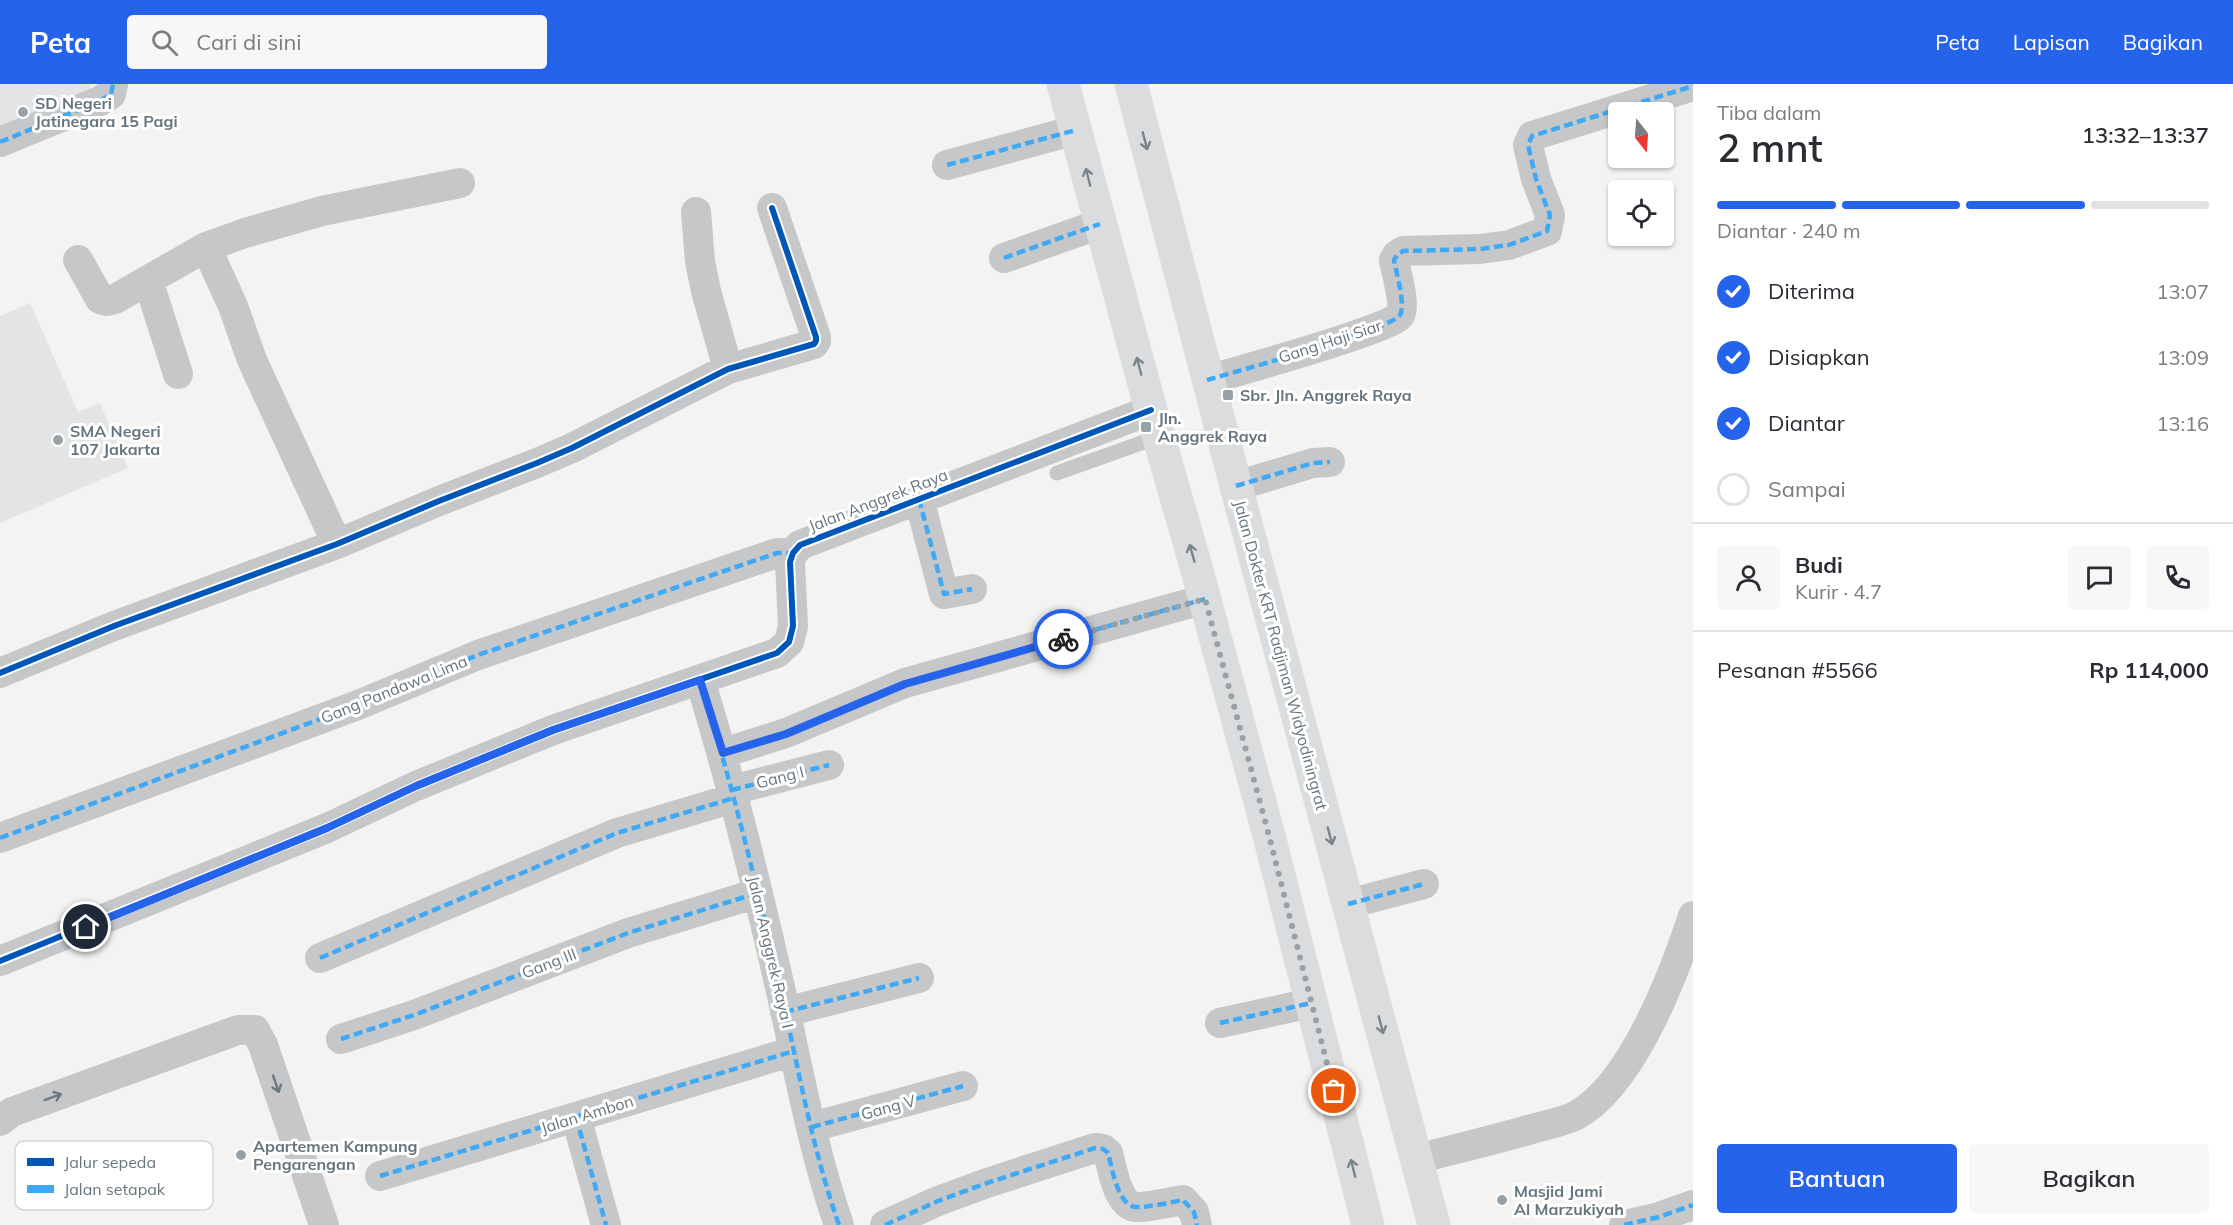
<!DOCTYPE html>
<html lang="id">
<meta charset="utf-8">
<style>
body{margin:0;font-family:Mulish,sans-serif;background:#f7f7f7;color:#2b2b33;height:100vh;display:flex;flex-direction:column;font-size:22px;white-space:nowrap}
*{box-sizing:border-box;margin:0}
p{font-size:20px;color:#7c7c81}
.icon{flex:none;width:33px;height:33px;fill:none;stroke:currentColor;stroke-width:2;stroke-linecap:round;stroke-linejoin:round}
.map{position:relative;flex:1;overflow:hidden}
.sheet{display:flex;flex-direction:column;background:#fff;width:540px}
.sheet>*{flex:none}
.needle{width:39px;rotate:163deg}
.controls{position:absolute;left:1608px;top:18px;display:grid;gap:12px}
.controls a{display:grid;place-items:center;width:66px;height:66px;border-radius:6px;background:#fff;box-shadow:0 2px 4px #0004;font-size:30px}
.pin{position:absolute;display:grid;place-items:center;width:51px;height:51px;color:#fff;margin:-26px;border:3px solid #fff;border-radius:50%;box-shadow:0 2px 6px #0007}
.courier{position:absolute;display:grid;place-items:center;width:60px;height:60px;margin:-30px;border:4px solid #2563eb;border-radius:50%;background:#fff;color:#222;box-shadow:0 2px 8px #0007}
.head em{font-style:normal;font-weight:600}
.head div{display:flex;flex-direction:column-reverse}
.head{display:flex;align-items:center;justify-content:space-between;height:102px;padding:0 24px}
h1{font-size:39px;font-weight:600;line-height:45px}
.bar{display:grid;grid-template-columns:repeat(4,1fr);gap:9px 6px;align-content:center;height:72px;padding:0 24px}
.bar i{height:8px;border-radius:4px;background:#e1e1e2}
.bar .selected{background:#2563eb}
.bar p{grid-column:span 4}
.line{display:flex;align-items:center;gap:15px;padding:0 24px;border-top:2px solid #e1e1e2}
.line div{flex:1}
.round{display:grid;place-items:center;flex:none;width:63px;height:63px;border-radius:6px;background:#f7f7f7}
ol{padding:0 24px;list-style:none}
li{display:flex;align-items:center;gap:18px;height:66px}
li p{margin-inline-start:auto}
li .icon{padding:6px;border-radius:50%;background:#2563eb;color:#fff;stroke-width:4}
li:last-child{color:#7c7c81}
li i{width:33px;height:33px;border:3px solid #e1e1e2;border-radius:50%}
.button{display:flex;gap:12px;margin-top:auto;padding:12px 24px}
.button a{flex:1;height:69px;border-radius:6px;background:#2563eb;color:#fff;font-size:24px;font-weight:600;line-height:69px;text-align:center}
.button a+a{background:#f7f7f7;color:#2b2b33}
header{display:flex;align-items:center;gap:36px;box-sizing:border-box;height:84px;padding:0 30px;background:#2563eb;color:#fff}
header strong{font-size:28px}
nav{display:flex;gap:33px;margin-inline-start:auto;font-size:21px}
.search{width:420px;height:54px;background:#f7f7f7;display:flex;align-items:center;gap:15px;box-sizing:border-box;padding:0 21px;border-radius:6px;color:#7c7c81;font-size:22px}
main{display:flex;flex:1;min-height:0}
.map>svg:first-child{display:block}
.built{fill:#e3e4e4}
.lines{fill:none;stroke-linecap:round;stroke-linejoin:round}
.lane{stroke:#c5c7c8;stroke-width:15}
.street{stroke:#c5c7c8;stroke-width:30}
.primary{stroke:#dbdcdd;stroke-width:33}
.quiet{stroke:#3fa9f5;stroke-width:4.5;stroke-dasharray:9 4.5;stroke-linecap:butt}
.cycleway-casing{stroke:#fff;stroke-width:10}
.cycleway{stroke:#0057b8;stroke-width:6}
.oneway{stroke:#78858c}
.oneway2{stroke:#6b7a82}
.done{stroke:#97a2a7;stroke-width:6;stroke-dasharray:0 10.8}
.route{stroke:#2563eb;stroke-width:8}
.poi-dot{fill:#97a2a7;stroke:#fff;stroke-width:2}
.labels{text-anchor:middle;stroke-width:6;stroke-linejoin:round;paint-order:stroke}
.poi-label{font-size:16px;font-weight:bold;fill:#66767e;stroke:#fff;text-anchor:start}
.street-label{font-size:16px;fill:#66767e;stroke:#fff}
.key{fill:#fff;stroke:#d1d6d8;stroke-width:1.5}
.key-label{font-size:16px;fill:#66767e}
</style>
<header>
<strong>Peta</strong>
<div class="search"><svg class="icon" aria-label="search" viewBox="0 0 24 24"><circle cx="10" cy="10" r="6"/><path d="M15 15l6 6"/></svg>Cari di sini</div>
<nav><a>Peta</a><a>Lapisan</a><a>Bagikan</a></nav>
</header>
<main>
<div class="map">
<svg width="1693" height="1141" viewBox="0 0 1693 1141">
<rect width="100%" height="100%" fill="#f3f3f2"/>
<path class="built" d="M0 0H90L91 11 0 46Z
M30 219 78 328 100 319 128 384 0 439V232Z"/>
<g class="lines">
<path class="lane" d="M1057 389 1158 353"/>
<path class="street" d="M0 58 100 17 111 10 113 0
M947 81 1076 46
M696 128 700 177 706 207 728 285
M206 163 233 222 252 276 337 460
M1004 174 1100 140
M78 176 100 215 107 217 115 215 206 163 245 149 322 127 460 99
M148 196 178 290
M1207 296C1234 288 1392 245 1400 231 1406 221 1396 188 1394 176L1397 171 1403 167 1480 165 1509 161 1547 147 1550 131 1536 95 1528 61 1532 52 1693 2
M1236 402 1313 379 1330 378
M919 415 944 510 972 505
M0 589 114 542 337 460 439 417 537 379 572 364 728 285 814 260 816 257V253L772 124
M700 596C732 700 758 806 782 912 799 988 813 1067 839 1141
M723 669 786 649 905 599 1205 515
M732 706 829 681
M0 754 358 621 478 571 777 469H793
M1348 820 1424 800
M320 874 617 749 734 714
M0 877 327 744 416 702 553 646 777 569 789 558 793 542 790 478 793 469 800 461 1151 326
M785 928 919 894
M1220 939 1311 919
M341 955 414 931 628 849 758 809
M576 1033 606 1141
M0 1037 12 1028 238 946H255L263 961 324 1141
M812 1043 963 1002
M1417 1075C1455 1065 1494 1056 1532 1045 1546 1041 1562 1038 1575 1032 1632 1002 1674 890 1693 832
M380 1092 794 967
M885 1141 938 1117 987 1099 1095 1064 1103 1065 1108 1069C1112 1083 1117 1120 1135 1123 1145 1124 1172 1118 1183 1116L1194 1128 1197 1141
M1624 1141 1659 1133 1693 1121"/>
<path class="primary" d="M1063 0 1151 326 1195 479 1267 744 1368 1141
M1131 0 1236 402 1434 1141"/>
<path class="quiet" d="M0 58 100 17 111 10 113 0
M947 81 1076 46
M1004 174 1100 140
M1207 296C1234 288 1392 245 1400 231 1406 221 1396 188 1394 176L1397 171 1403 167 1480 165 1509 161 1547 147 1550 131 1536 95 1528 61 1532 52 1693 2
M1236 402 1313 379 1330 378
M919 415 944 510 972 505
M700 596C732 700 758 806 782 912 799 988 813 1067 839 1141
M723 669 786 649 905 599 1205 515
M732 706 829 681
M0 754 358 621 478 571 777 469H793
M1348 820 1424 800
M320 874 617 749 734 714
M785 928 919 894
M1220 939 1311 919
M341 955 414 931 628 849 758 809
M576 1033 606 1141
M812 1043 963 1002
M380 1092 794 967
M885 1141 938 1117 987 1099 1095 1064 1103 1065 1108 1069C1112 1083 1117 1120 1135 1123 1145 1124 1172 1118 1183 1116L1194 1128 1197 1141
M1624 1141 1659 1133 1693 1121"/>
<g class="cycleway-casing">
<path id="cycleway" d="M0 589 114 542 337 460 439 417 537 379 572 364 728 285 814 260 816 257V253L772 124
M0 877 327 744 416 702 553 646 777 569 789 558 793 542 790 478 793 469 800 461 1151 326"/>
</g>
<use href="#cycleway" class="cycleway"/>
</g>
<defs><path id="oneway-shaft" d="M-6 0H5M1.5-3L5.5 0L1.5 3" fill="none" stroke-width="1.6" stroke-linecap="round" stroke-linejoin="round" transform="scale(1.5)"/></defs>
<g class="oneway">
<use href="#oneway-shaft" transform="translate(1145 57) rotate(75)"/>
<use href="#oneway-shaft" transform="translate(1088 93) rotate(-104)"/>
<use href="#oneway-shaft" transform="translate(1139 282) rotate(-105)"/>
<use href="#oneway-shaft" transform="translate(1192 469) rotate(-106)"/>
<use href="#oneway-shaft" transform="translate(1330 752) rotate(75)"/>
<use href="#oneway-shaft" transform="translate(1381 941) rotate(75)"/>
<use href="#oneway-shaft" transform="translate(1353 1084) rotate(-104)"/>
</g>
<g class="oneway2">
<use href="#oneway-shaft" transform="translate(276 1000) rotate(71)"/>
<use href="#oneway-shaft" transform="translate(53 1013) rotate(-20)"/>
</g>
<g class="lines">
<path class="done" d="M1063 555 1205 515 1267 744 1334 1007"/>
<path class="route" d="M86 843 327 744 416 702 553 646 700 596 723 669 786 650 905 600 1063 555"/>
</g>
<g class="poi-dot">
<circle cx="23" cy="28" r="6"/>
<rect x="1222" y="305" width="12" height="12" rx="3"/>
<rect x="1140" y="337" width="12" height="12" rx="3"/>
<circle cx="58" cy="356" r="6"/>
<circle cx="241" cy="1071" r="6"/>
<circle cx="1502" cy="1116" r="6"/>
</g>
<g class="labels">
<g class="poi-label">
<text x="35" y="25">SD Negeri<tspan x="35" dy="18">Jatinegara 15 Pagi</tspan></text>
<text x="1240" y="317">Sbr. Jln. Anggrek Raya</text>
<text x="1158" y="340">Jln.<tspan x="1158" dy="18">Anggrek Raya</tspan></text>
<text x="70" y="353">SMA Negeri<tspan x="70" dy="18">107 Jakarta</tspan></text>
<text x="253" y="1068">Apartemen Kampung<tspan x="253" dy="18">Pengarengan</tspan></text>
<text x="1514" y="1113">Masjid Jami<tspan x="1514" dy="18">Al Marzukiyah</tspan></text>
</g>
<g class="street-label">
<text transform="translate(1330 257) rotate(-18)" y="6">Gang Haji Siar</text>
<text transform="translate(878 416) rotate(-21)" y="6">Jalan Anggrek Raya</text>
<text transform="translate(1281 571) rotate(75)" y="6">Jalan Dokter KRT Radjiman Widyodiningrat</text>
<text transform="translate(394 605) rotate(-22)" y="6">Gang Pandawa Lima</text>
<text transform="translate(780 693) rotate(-14)" y="6">Gang I</text>
<text transform="translate(771 868) rotate(77)" y="6">Jalan Anggrek Raya I</text>
<text transform="translate(549 879) rotate(-21)" y="6">Gang III</text>
<text transform="translate(888 1023) rotate(-15)" y="6">Gang V</text>
<text transform="translate(587 1030) rotate(-17)" y="6">Jalan Ambon</text>
</g>
</g>
<rect x="15" y="1057" width="198" height="69" rx="9" class="key"/>
<rect x="27" y="1074" width="27" height="8" fill="#0057b8"/>
<rect x="27" y="1101" width="27" height="8" fill="#3fa9f5"/>
<g class="key-label">
<text x="64" y="1084">Jalur sepeda</text>
<text x="64" y="1111">Jalan setapak</text>
</g>
</svg>
<div class="controls">
<a><svg class="needle" viewBox="-14 -14 28 28"><path d="M0-13l5 13h-10z" fill="#e53935"/><path d="M0 13l5-13h-10z" fill="#7c7c81"/></svg></a>
<a><svg class="icon" aria-label="locate" viewBox="0 0 24 24"><circle cx="12" cy="12" r="6"/><path d="M12 2v4M12 18v4M2 12h4M18 12h4"/></svg></a>
</div>
<div class="pin" style="left:1334px;top:1007px;background:#ea580c"><svg class="icon" aria-label="bag" viewBox="0 0 24 24"><path d="M5 8h14l-1 12H6zM9 8a3 3 0 0 1 6 0"/></svg></div>
<div class="pin" style="left:86px;top:843px;background:#1f2937"><svg class="icon" aria-label="home" viewBox="0 0 24 24"><path d="M3 11l9-7 9 7M6 9v11h12V9"/></svg></div>
<div class="courier" style="left:1063px;top:555px"><svg class="icon" aria-label="bike" viewBox="0 0 24 24"><circle cx="6" cy="16" r="4"/><circle cx="18" cy="16" r="4"/><path d="M6 16l4-8h5l3 8M10 8l3 8H6M13 5h3"/></svg></div>
</div>
<section class="sheet">
<div class="head"><div><h1>2 mnt</h1><p>Tiba dalam</p></div><em>13:32–13:37</em></div>
<div class="bar"><i class="selected"></i><i class="selected"></i><i class="selected"></i><i></i><p>Diantar · 240 m</p></div>
<ol>
<li><svg class="icon" aria-label="check" viewBox="0 0 24 24"><path d="M5 12l5 5 9-10"/></svg>Diterima<p>13:07</p></li>
<li><svg class="icon" aria-label="check" viewBox="0 0 24 24"><path d="M5 12l5 5 9-10"/></svg>Disiapkan<p>13:09</p></li>
<li><svg class="icon" aria-label="check" viewBox="0 0 24 24"><path d="M5 12l5 5 9-10"/></svg>Diantar<p>13:16</p></li>
<li><i></i>Sampai</li>
</ol>
<div class="line" style="height:108px"><a class="round"><svg class="icon" aria-label="person" viewBox="0 0 24 24"><circle cx="12" cy="8" r="4"/><path d="M4 21q1-7 8-7t8 7"/></svg></a><div><b>Budi</b><p>Kurir · 4.7</p></div><a class="round"><svg class="icon" aria-label="chat" viewBox="0 0 24 24"><path d="M4 5h16v11H9l-5 4z"/></svg></a><a class="round"><svg class="icon" aria-label="phone" viewBox="0 0 24 24"><path d="M5 4h4l2 5-3 2q2 4 5 5l2-3 5 2v4C11 20 4 13 5 4z"/></svg></a></div>
<div class="line" style="height:78px"><div>Pesanan #5566</div><b>Rp 114,000</b></div>
<div class="button"><a>Bantuan</a><a>Bagikan</a></div>
</section>
</main>
